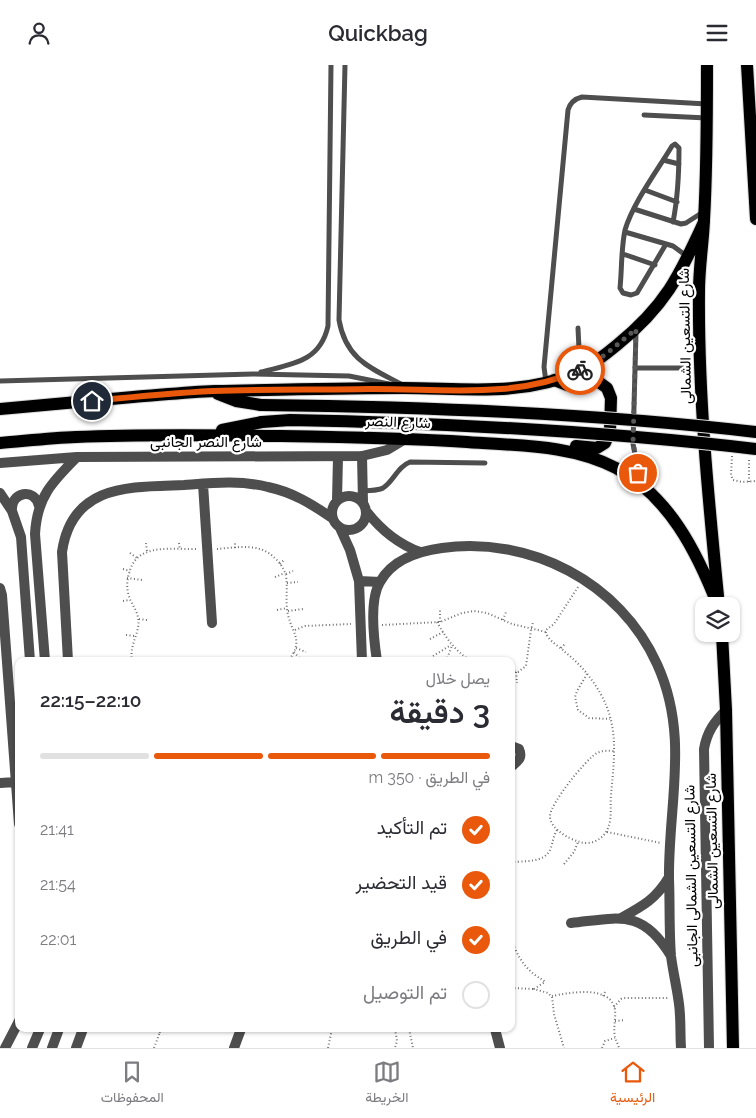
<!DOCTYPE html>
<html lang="ar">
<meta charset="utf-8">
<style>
body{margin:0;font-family:Raleway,Vazirmatn,sans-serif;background:#f2f2f3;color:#2b2b33;direction:rtl;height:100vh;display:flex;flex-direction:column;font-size:19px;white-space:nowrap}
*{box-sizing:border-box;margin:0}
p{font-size:16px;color:#7c7c81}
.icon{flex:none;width:28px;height:28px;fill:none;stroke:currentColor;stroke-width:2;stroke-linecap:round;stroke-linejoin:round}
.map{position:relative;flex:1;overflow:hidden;direction:ltr}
.side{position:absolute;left:15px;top:592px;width:500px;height:375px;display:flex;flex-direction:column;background:#fff;border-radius:10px;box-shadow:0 1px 4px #0004;direction:rtl}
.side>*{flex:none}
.fabs{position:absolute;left:695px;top:532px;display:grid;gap:10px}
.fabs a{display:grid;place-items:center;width:45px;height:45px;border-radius:10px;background:#fff;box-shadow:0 1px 4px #0004;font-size:25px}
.pin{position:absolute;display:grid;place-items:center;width:42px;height:42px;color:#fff;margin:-21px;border:2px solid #fff;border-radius:50%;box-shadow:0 1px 5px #0007}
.courier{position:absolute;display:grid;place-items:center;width:50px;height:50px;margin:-25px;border:4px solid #ea580c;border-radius:50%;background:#fff;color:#222;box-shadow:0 1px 6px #0007}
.summary em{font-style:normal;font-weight:600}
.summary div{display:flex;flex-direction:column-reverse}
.summary{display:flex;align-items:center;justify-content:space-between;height:85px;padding:0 25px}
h1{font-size:32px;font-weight:600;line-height:38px}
.bar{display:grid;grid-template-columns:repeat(4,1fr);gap:8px 5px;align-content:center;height:60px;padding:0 25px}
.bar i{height:6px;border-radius:4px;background:#e1e1e2}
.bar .selected{background:#ea580c}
.bar p{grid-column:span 4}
ol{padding:0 25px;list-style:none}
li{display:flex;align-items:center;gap:15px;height:55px}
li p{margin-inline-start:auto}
li .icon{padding:5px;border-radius:50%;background:#ea580c;color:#fff;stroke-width:4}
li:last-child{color:#7c7c81}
li i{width:28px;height:28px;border:2px solid #e1e1e2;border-radius:50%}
header{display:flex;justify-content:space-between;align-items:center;height:65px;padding:0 25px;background:#fff;font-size:22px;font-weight:600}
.menu{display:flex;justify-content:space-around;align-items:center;height:70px;border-top:1px solid #e1e1e2;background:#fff;font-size:14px;color:#7c7c81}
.menu a{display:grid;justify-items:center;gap:2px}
.menu .selected{color:#ea580c}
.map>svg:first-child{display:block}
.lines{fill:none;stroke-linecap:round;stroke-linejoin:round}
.primary-casing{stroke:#dbdbdb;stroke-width:14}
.path{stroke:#707070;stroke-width:2;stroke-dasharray:1 2.5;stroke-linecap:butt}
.service{stroke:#4e4e4e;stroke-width:5}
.minor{stroke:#4e4e4e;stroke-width:10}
.tertiary{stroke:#4e4e4e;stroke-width:10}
.primary{stroke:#000;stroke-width:12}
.primary-bridge-casing{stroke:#dbdbdb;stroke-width:14;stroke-linecap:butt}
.primary-bridge{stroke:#000;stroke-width:12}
.done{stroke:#595959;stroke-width:5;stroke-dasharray:0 9}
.route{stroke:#ea580c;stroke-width:6}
.labels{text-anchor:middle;stroke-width:4.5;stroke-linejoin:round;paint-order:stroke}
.street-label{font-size:15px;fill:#000;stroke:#fff}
</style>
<header><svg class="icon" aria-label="menu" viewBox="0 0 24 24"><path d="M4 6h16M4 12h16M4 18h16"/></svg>Quickbag<svg class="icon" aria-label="person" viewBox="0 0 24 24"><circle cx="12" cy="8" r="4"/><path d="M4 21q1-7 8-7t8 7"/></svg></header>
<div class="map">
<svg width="756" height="983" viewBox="0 0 756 983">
<rect width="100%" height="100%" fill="#fff"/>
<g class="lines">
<g class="primary-casing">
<path id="primary" d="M707 0C707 52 707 103 704 155 703 179 699 202 699 226 698 328 708 430 718 531
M747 0 756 154
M554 315 567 320 596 315 607 323 611 333 610 366 605 378 597 383 576 381
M218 329 236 336 261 340
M0 344C44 340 89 336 133 332 160 330 188 327 215 326 278 325 341 323 404 323 464 323 521 332 578 307 592 300 605 290 617 280 665 241 679 212 704 157
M222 365 262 357
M0 378C25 376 50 373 76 372 144 369 212 370 280 371 342 372 405 373 467 377 517 381 570 379 616 403 669 431 697 487 718 541
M722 569 726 645 733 983"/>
</g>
<path class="path" d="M732 391 731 410 733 415 742 417 756 416
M749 417V395
M146 478 147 486
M179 478 180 485
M235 483V477
M217 484C230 483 247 480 260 484 271 487 284 500 286 511 288 524 285 537 288 550 293 570 304 576 288 596
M130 488 137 493
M280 499 284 495
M123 504 130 506
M286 509 293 506
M275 512 285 508
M127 513 142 515
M287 518 298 517
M578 522 554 559 546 565C546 568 546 569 548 572 552 578 560 582 565 587 575 595 584 604 591 614 620 653 615 685 611 730 610 740 612 751 609 760 606 773 592 781 580 777 569 774 550 764 550 751 550 739 586 694 597 688 603 685 609 686 615 686
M123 536 130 535
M277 545 287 543
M288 546 303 544
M139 554 147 555
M503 555 506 547
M437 557C446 573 455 586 471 596
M440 557V543
M382 560 440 557 462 548 474 546 487 548 512 559 546 567
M295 565 305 561 351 559
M126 570 135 571
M430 574 443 567
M296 583 306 587
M561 583 566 578
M294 587 302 596
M433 591 451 580
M132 596C129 578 141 568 138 552 136 543 129 536 128 527 126 519 128 512 130 505 139 477 175 485 198 484
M446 596 452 581
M511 606 518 607 526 601 531 565 533 557
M516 607 517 618
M587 609 577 626 575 632 578 645 589 653 610 654
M607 767 661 778
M511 797C523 796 544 798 550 785 553 778 553 771 557 765
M564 799 574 787 578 777
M511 872C515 887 523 901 535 910 539 913 542 914 545 917L534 924 548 928 552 932 554 949 564 983
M511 923 534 924
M552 931C568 928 611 919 615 945 616 953 613 963 615 972 616 976 618 979 619 983
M603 931 606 925
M614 942 621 934 625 933H668
M615 956 625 955
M157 964 160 967 163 964
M395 964 397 976 395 983
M409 964 413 983
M154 983 160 967
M328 983 332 964
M602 983 605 976 615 973"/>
<path class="service" d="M345 0 339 255C346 295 371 303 403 320
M644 50 707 53
M663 95 679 99
M645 125 677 137
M634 144 681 159 686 158 703 147
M625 167 673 181 688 192
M666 179 637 228 631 230 623 228 620 223C622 204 621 184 625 165 633 138 657 106 672 81L675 79 679 83C679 108 678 132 673 157
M623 189 655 200
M578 263 579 284 590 299
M635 303H684
M261 307C292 299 320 297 328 261L331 0
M0 316 253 309 349 311 389 319
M546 317 544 302 568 45C570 38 574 34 582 32L707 39
M635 414 638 404 633 379 636 267
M363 426C370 425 378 426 383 423 394 416 397 402 410 397L485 398"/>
<path class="minor" d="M362 391 363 437
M203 419 212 558
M332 448a17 17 0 1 1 34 0a17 17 0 1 1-34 0Z
M337 435 338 392
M367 447C382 466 398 479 420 487
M340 463 350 485 359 516 362 596
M359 516 380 517
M0 523 2 530 19 759
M68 596 62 487C72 418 131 422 184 420 212 418 240 415 268 422 292 427 312 439 332 453
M377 596C374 576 369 535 380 517 392 495 419 486 442 483 530 471 620 517 657 599 690 671 668 739 669 814 670 839 669 866 671 891 673 907 677 923 679 939 681 953 680 968 681 983
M511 681 519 684C523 693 518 696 511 702
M0 718 16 717
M621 853C643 841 656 834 669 812
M571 858C619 853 642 843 671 891
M495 964 500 983
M5 983 19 956
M76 983 83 964
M234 983 241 964"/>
<path class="tertiary" d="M0 398 77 392 362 391 387 385 407 373
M0 428 12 446 21 472 30 596
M12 446C10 427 35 422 39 441
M45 596 35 469C37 432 52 417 77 392
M32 983 40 964
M52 983 59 964
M709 983 704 684C707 667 714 657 726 645"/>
<use href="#primary" class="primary"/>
<g class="primary-bridge-casing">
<path id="primary-bridge" d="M261 340C426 342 591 348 756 367
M262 357 290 355C446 358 601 366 756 384"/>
</g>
<use href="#primary-bridge" class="primary-bridge"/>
</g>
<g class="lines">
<path class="done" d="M580 305 605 290 636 264 633 379 638 399V408"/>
<path class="route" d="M92 336C132 332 172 328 213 326 264 324 316 325 368 324 439 323 513 335 580 305"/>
</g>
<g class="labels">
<g class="street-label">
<text transform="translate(685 271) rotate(-91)" y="5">شارع التسعين الشمالى</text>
<text transform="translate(398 357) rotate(2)" y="5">شارع النصر</text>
<text x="206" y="382">شارع النصر الجانبى</text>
<text transform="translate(712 776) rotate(-91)" y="5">شارع التسعين الشمالى</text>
<text transform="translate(691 811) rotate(-91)" y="5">شارع التسعين الشمالى الجانبى</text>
</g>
</g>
</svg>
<div class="fabs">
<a><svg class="icon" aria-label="layers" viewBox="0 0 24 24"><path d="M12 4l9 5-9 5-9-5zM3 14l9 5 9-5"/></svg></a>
</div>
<div class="pin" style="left:638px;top:408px;background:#ea580c"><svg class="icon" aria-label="bag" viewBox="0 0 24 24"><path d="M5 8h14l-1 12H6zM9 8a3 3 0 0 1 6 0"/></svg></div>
<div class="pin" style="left:92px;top:336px;background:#1f2937"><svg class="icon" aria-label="home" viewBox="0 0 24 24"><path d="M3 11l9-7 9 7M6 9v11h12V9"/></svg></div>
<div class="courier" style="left:580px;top:305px"><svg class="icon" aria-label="bike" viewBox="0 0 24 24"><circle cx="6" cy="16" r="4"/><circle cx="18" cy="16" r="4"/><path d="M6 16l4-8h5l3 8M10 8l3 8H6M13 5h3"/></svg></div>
<section class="side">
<div class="summary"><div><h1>3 دقيقة</h1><p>يصل خلال</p></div><em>22:10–22:15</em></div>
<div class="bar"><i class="selected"></i><i class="selected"></i><i class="selected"></i><i></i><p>في الطريق · 350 m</p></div>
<ol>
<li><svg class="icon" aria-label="check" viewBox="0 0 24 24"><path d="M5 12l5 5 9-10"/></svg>تم التأكيد<p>21:41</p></li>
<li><svg class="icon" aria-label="check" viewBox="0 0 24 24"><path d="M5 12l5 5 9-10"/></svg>قيد التحضير<p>21:54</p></li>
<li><svg class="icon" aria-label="check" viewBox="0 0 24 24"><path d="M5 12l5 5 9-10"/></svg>في الطريق<p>22:01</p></li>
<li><i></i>تم التوصيل</li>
</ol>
</section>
</div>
<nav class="menu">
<a class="selected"><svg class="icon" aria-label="home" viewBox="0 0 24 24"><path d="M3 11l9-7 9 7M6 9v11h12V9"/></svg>الرئيسية</a>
<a><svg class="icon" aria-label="map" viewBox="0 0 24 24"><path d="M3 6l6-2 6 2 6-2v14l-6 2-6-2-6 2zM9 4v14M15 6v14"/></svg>الخريطة</a>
<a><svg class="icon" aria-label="saved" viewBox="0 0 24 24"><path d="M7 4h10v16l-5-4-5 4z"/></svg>المحفوظات</a>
</nav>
